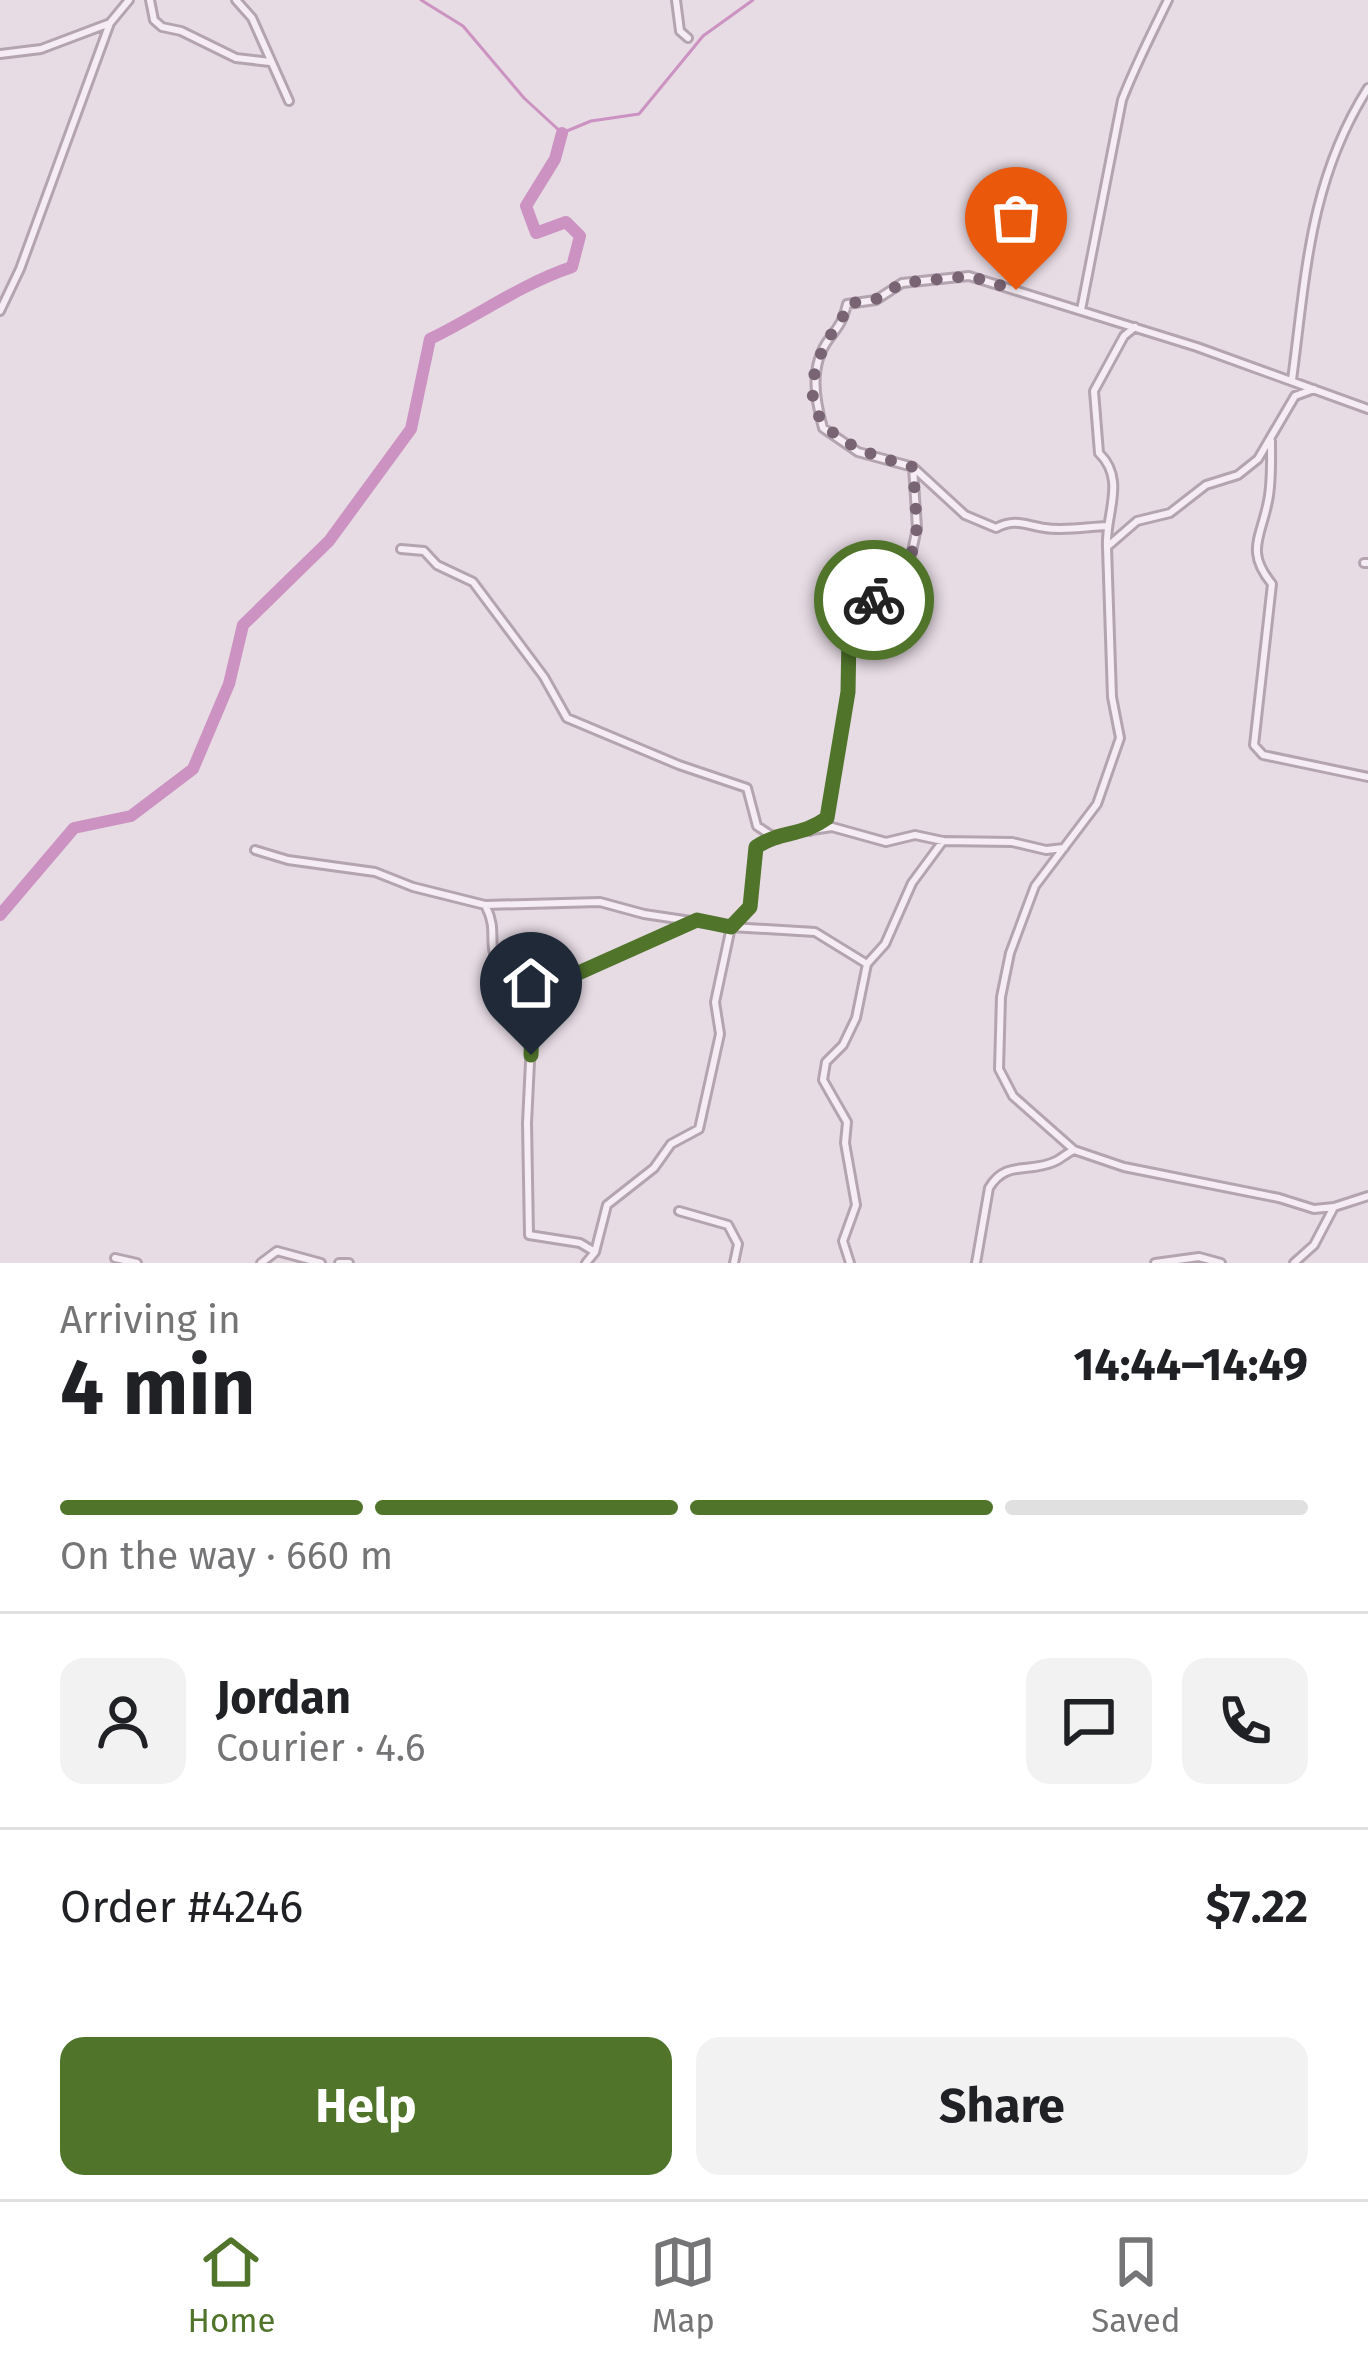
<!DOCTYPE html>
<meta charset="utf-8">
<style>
body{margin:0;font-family:"Fira Sans",sans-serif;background:#f2f2f2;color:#202124;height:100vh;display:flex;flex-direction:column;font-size:45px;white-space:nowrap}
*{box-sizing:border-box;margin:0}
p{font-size:39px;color:#757577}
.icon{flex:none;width:66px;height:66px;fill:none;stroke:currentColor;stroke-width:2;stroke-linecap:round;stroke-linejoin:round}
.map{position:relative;height:1263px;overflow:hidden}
.details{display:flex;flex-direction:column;background:#fff;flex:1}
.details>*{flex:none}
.pin{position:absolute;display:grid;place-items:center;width:102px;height:102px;color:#fff;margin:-123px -51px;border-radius:50% 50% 50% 0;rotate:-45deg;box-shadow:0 0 12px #0007}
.pin .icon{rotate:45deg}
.courier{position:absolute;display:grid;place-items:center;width:120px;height:120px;margin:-60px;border:9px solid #4f742a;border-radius:50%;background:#fff;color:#222;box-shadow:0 3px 15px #0007}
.headline em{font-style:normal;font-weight:700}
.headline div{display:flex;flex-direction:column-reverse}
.headline{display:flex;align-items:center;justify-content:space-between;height:204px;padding:0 60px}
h1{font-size:78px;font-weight:700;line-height:90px}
.bar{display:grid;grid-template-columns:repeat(4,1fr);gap:18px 12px;align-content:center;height:144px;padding:0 60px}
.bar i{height:15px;border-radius:9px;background:#e0e0e0}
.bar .selected{background:#4f742a}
.bar p{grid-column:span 4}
.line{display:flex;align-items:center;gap:30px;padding:0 60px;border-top:3px solid #e0e0e0}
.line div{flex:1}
.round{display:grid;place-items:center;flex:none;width:126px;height:126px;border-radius:24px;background:#f2f2f2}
.primary-button{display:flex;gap:24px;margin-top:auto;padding:24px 60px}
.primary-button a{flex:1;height:138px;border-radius:24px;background:#4f742a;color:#fff;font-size:48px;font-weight:700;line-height:138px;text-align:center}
.primary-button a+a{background:#f2f2f2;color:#202124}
.menu{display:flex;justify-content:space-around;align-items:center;height:168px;border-top:3px solid #e0e0e0;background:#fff;font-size:33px;color:#757577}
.menu a{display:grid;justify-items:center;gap:6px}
.menu .selected{color:#4f742a}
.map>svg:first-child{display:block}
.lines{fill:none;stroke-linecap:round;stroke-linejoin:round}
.stream{stroke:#cb92c2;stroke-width:3}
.river{stroke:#cb92c2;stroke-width:12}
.minor-casing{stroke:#b4a4b0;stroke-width:12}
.minor{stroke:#f5edf3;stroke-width:6}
.done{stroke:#796474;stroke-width:12;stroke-dasharray:0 21.6}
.route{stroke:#4f742a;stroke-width:15}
</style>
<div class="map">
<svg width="1368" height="1263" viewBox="0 0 1368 1263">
<rect width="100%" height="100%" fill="#e7dbe4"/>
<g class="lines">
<path class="stream" d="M421 0 463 26 524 98 562 133 591 121 639 114 703 36 753 0"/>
<path class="river" d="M0 915 74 828 131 816 193 769 229 684 243 625 329 541 411 429 430 339C478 316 521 284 572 267L580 236 566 222 536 233 526 206 555 159 562 133"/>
<g class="minor-casing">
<path id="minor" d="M150 0 154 20 162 27 181 31 236 58 270 62
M236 0 252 18 289 101
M676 0 680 31 688 38
M0 54 41 49 110 23
M1081 310 1122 100C1135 66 1152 33 1168 0
M0 311 20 269 110 23 129 0
M1292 380C1306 275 1309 181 1368 88
M1314 389 1295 396 1258 459 1238 475 1206 485 1170 513 1137 521 1107 547 1112 697 1120 738 1097 804 1035 886 1010 953 1001 997 999 1069 1013 1096 1074 1150 1124 1167 1279 1198 1314 1209 1334 1207 1368 1196
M1271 441C1271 461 1272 482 1268 501 1261 538 1245 551 1272 584L1254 745 1263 755 1368 777
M915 469 965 515 996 528C1015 518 1025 525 1045 528 1064 531 1087 527 1106 526
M1107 547C1105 514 1127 480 1099 453L1094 391 1124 336 1135 327
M401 549 424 551 437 565 473 582 544 677 567 718 679 765 747 788 757 826 772 836
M1364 563H1368
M810 831 827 818 847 692 849 635 854 614 873 603 887 571 911 556 917 528 913 467 858 452 823 428C815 399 809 366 829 339 839 326 843 321 847 304L876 300 902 283 969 276 1197 347 1368 409
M255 850 288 860 375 872 413 887 485 905 600 902 644 914 731 927 750 907 756 847 772 836 832 827 886 842 915 835 943 841 1012 842 1046 850 1064 848
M486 907C502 937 478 955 514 973L513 992 532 1021
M679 1211 728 1225 738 1244 734 1263
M595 1252 580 1243 529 1235 527 1123 532 1021 539 998 557 983 696 921
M115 1258 137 1263
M261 1263 277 1251 321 1263
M339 1263H349
M586 1263 595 1252 607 1205 654 1168 671 1144 699 1129 720 1034 715 1002 731 927 815 932 867 964
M850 1263 843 1241 856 1205 845 1143 847 1122 823 1080 826 1062 843 1045 856 1018 867 964 885 944 912 883 943 841
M976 1263 989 1188C1006 1159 1030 1174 1056 1161 1062 1158 1067 1153 1074 1150
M1155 1263 1199 1257 1221 1263
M1294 1263 1314 1245 1334 1207"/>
</g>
<use href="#minor" class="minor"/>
</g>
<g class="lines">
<path class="done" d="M874 600 887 571 911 556 917 528 913 467C849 449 785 427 825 345 833 328 842 326 847 304L876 299 902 283 969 276 1016 290"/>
<path class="route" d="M531 1055C532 1024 532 1004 556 983L697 920 731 927 750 907 756 847C782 830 801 837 827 818L848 692 849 635 854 614 874 600"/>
</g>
</svg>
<div class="pin" style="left:1016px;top:290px;background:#ea580c"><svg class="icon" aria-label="bag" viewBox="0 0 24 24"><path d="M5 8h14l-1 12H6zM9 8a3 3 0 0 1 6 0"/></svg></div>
<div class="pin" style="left:531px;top:1055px;background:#1f2937"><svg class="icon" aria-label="home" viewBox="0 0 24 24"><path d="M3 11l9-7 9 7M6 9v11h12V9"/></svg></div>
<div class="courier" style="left:874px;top:600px"><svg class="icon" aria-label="bike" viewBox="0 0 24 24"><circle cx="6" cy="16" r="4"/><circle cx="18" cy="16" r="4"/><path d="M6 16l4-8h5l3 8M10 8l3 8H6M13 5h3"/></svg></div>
</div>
<section class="details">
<div class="headline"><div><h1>4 min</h1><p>Arriving in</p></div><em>14:44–14:49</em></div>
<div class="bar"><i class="selected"></i><i class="selected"></i><i class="selected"></i><i></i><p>On the way · 660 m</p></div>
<div class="line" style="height:216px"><a class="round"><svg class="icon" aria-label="person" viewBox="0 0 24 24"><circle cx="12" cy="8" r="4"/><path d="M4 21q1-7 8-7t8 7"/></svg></a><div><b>Jordan</b><p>Courier · 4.6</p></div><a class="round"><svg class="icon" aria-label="chat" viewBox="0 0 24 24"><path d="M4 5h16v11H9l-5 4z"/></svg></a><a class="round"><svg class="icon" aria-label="phone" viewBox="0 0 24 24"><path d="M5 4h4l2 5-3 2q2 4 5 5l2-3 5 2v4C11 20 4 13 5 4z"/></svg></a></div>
<div class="line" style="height:156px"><div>Order #4246</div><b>$7.22</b></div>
<div class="primary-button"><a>Help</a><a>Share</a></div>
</section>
<nav class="menu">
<a class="selected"><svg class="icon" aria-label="home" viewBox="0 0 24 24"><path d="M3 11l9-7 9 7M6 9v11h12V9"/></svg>Home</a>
<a><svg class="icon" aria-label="map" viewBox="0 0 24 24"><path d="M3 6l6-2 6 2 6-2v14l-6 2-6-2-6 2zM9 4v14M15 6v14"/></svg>Map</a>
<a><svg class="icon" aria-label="saved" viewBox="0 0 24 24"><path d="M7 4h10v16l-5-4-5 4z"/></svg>Saved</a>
</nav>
